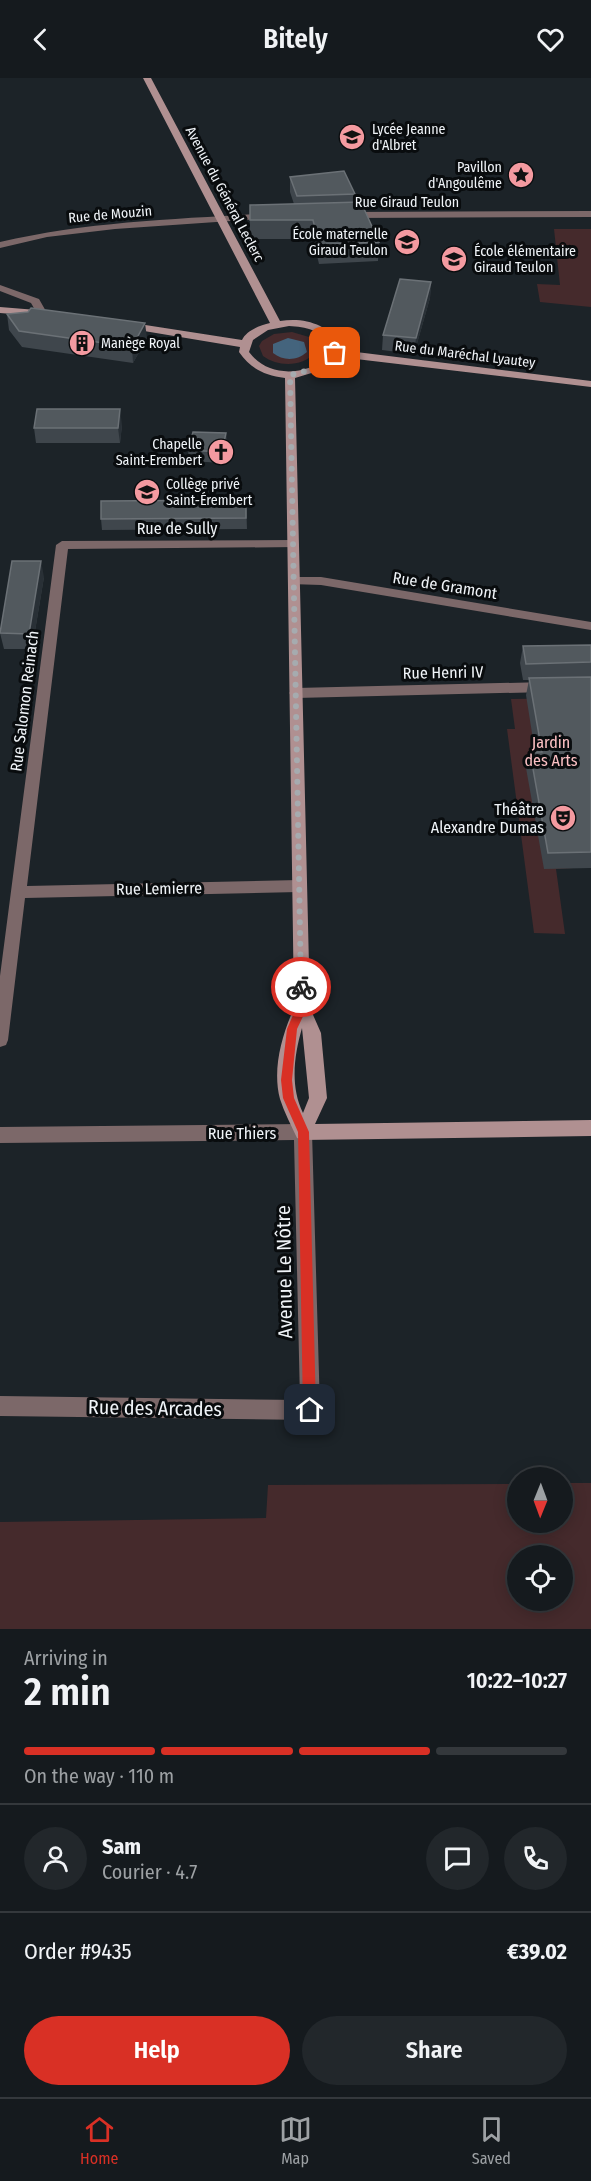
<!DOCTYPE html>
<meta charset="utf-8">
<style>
body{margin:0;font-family:"Fira Sans Condensed",sans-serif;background:#22272b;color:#f1f3f6;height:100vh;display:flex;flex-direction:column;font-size:22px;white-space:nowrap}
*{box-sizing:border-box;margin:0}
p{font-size:20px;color:#9da1a4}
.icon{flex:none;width:33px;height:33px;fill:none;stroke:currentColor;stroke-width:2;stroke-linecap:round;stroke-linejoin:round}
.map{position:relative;height:1551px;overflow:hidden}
.panel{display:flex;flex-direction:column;background:#151a1e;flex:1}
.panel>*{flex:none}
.needle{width:39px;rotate:181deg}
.controls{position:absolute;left:507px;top:1389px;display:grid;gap:12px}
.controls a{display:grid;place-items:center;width:66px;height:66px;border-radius:50%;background:#151a1e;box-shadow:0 3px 15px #0003,0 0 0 2px #34383c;font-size:30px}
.pin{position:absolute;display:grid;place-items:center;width:51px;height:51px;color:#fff;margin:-26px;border-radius:12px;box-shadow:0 3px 9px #0006}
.courier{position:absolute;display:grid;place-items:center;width:60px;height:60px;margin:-30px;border:4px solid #d93025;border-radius:50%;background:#fff;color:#222;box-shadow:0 2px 8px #0007}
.head em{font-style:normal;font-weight:600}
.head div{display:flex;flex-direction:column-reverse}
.head{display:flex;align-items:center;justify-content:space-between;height:102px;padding:0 24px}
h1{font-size:39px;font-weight:600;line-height:45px}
.bar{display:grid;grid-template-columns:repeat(4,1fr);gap:9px 6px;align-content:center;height:72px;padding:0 24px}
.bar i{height:8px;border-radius:4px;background:#34383c}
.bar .on{background:#d93025}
.bar p{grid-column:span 4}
.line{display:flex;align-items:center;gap:15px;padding:0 24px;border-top:2px solid #34383c}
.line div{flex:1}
.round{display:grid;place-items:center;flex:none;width:63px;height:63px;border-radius:32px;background:#22272b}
.button{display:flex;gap:12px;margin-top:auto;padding:12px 24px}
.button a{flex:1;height:69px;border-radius:36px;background:#d93025;color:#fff;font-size:24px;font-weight:600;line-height:69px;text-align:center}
.button a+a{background:#22272b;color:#f1f3f6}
header{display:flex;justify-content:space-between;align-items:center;height:78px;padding:0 24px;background:#151a1e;font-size:27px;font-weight:600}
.tab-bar{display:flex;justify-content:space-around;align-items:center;height:84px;border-top:2px solid #34383c;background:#151a1e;font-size:16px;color:#9da1a4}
.tab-bar a{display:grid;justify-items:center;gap:3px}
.tab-bar .on{color:#d93025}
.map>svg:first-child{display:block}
.green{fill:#452a2c;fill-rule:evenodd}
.water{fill:#44647d}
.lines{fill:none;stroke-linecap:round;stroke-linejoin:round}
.minor{fill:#7c6869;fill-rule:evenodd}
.secondary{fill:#b09091;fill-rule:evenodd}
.wall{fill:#3f464c}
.shaded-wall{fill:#293036}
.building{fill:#52595e;stroke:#6b7176;stroke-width:1.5}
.route{fill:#d93025}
.done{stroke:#a6abaf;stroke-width:6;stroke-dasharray:0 10.8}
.labels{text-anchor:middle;stroke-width:6;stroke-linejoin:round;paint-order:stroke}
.far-poi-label{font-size:14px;fill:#f0f4f8;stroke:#090c0e;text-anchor:start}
.far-street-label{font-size:14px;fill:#f0f4f8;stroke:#090c0e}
.street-label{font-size:16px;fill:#f0f4f8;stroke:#090c0e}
.park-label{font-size:16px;fill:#fdc1c4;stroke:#090c0e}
.poi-label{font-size:16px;fill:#f0f4f8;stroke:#090c0e;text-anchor:end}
.near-street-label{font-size:20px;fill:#f0f4f8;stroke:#090c0e}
</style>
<header><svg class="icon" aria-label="back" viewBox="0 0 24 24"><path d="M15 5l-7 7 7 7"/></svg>Bitely<svg class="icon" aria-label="heart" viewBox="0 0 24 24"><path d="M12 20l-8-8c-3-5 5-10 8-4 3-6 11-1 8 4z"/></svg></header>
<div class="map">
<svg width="591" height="1551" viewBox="0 0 591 1551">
<rect width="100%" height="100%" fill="#1c2328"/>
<path class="green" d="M554 151H591V229L540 224 537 206 560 207Z
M292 254 309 259 315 264V275C302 289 278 289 263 278L259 268 262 263 274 256Z
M591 620V789L556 791 565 856 534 855 507 651H515L511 621Z
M563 1405H591V1551H0V1444L266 1440 268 1407 517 1406 518 1444H562ZM518 1478H562V1522H518Z"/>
<path class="water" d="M288 260 304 264 307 274C297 283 283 283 273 275V266Z"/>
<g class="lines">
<path class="minor" d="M591 133V139L348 140 343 137 348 134Z
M270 135 273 136V140L115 151 47 159 0 170V164C89 143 179 141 270 135Z
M0 207 39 221 47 235 38 237 31 225 0 213Z
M293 462 299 466 297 469 68 471 27 808 299 802 304 804 307 808 304 812 299 814 25 820 8 962 6 967 0 969V898L56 467 62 463Z
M294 499H321L591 544V552L321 507 290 506 288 503Z
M546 604 553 609 546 614 296 620 289 615 296 610Z
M303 1046 309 1048 312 1054 320 1332 317 1339 310 1342 0 1338V1318L300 1322 294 1062 0 1065V1049Z"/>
<path class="secondary" d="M143 0H151L280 243C304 239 328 246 341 267L340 272 591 303V309L339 279 328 290 295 300 310 930 321 955 327 1020 315 1046 591 1042V1058L303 1062 297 1060C291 1047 284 1034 280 1021 272 991 282 957 294 930L285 300C264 297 251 291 239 274L240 269 126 250 121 247 126 244 242 262C246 253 260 247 270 245ZM289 248C306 249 321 252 331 267L328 279C305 298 268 300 249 274L253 262 268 252ZM302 950 309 1020 303 1035C290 1008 294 978 302 950Z
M0 229 49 233 54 236 49 239 0 235Z"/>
</g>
<path class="wall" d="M290 99 355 116 354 124 379 164 378 183 319 186 313 161H250V127L294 126 290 114Z
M431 204 430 220 414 276 382 272 383 257Z
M7 236 147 260 133 285 22 269 9 252Z
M122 347 120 365H36L34 350Z
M226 355 227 366 223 385 189 383 188 372Z
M246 422 247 451 102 452 101 441Z
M44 499 32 571H4L0 555Z
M591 567V790L544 791 526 690 530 674H535L526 617 529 602H523L520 585 523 568Z"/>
<path class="shaded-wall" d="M431 204 430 220 414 276 416 260Z
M145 245 147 260 133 285 132 269Z
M120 331 122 347 120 365 118 350Z
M226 355 227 366 223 385 222 374Z
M41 483 44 499 32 571 29 556Z"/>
<path class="building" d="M344 93 355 116 297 118 290 99Z
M361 124 379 164 319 167 313 142H250V127Z
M400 201 431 204 416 260 383 257Z
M31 230 145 245 132 269 19 253 7 236 28 234Z
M37 331H120L118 350H34Z
M193 354 226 355 222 374 188 372Z
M246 422V440L101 441V423Z
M12 483H41L29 556 0 555Z
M591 567V584L526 586 523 568Z
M591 599V774L548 775 530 674H542L529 600Z"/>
<path class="route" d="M301 904 307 909V930L297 951 292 1002 294 1020 309 1054 316 1332 310 1339 303 1332 298 1054 283 1020 281 1002 287 951 296 930V909Z"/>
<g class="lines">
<path class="done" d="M301 909 290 297 322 289 335 275"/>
</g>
<defs>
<g id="school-disc" transform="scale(1.35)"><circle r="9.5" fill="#f49aa0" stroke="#090c0e"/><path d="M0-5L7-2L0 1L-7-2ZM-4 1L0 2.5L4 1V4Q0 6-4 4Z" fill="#111"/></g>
<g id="sight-disc" transform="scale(1.35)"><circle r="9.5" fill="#f49aa0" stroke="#090c0e"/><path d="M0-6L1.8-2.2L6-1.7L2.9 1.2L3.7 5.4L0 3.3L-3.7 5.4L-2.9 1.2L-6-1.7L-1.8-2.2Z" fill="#111"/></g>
<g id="building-disc" transform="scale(1.35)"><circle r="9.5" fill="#f49aa0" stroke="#090c0e"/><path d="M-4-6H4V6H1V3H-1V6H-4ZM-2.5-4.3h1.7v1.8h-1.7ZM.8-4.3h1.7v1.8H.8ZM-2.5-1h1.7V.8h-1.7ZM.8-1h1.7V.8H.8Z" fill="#111"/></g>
<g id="church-disc" transform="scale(1.35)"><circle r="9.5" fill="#f49aa0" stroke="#090c0e"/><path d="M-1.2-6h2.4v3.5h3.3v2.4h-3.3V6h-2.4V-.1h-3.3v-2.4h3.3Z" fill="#111"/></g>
<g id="theatre-disc" transform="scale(1.35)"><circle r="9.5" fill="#f49aa0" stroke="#090c0e"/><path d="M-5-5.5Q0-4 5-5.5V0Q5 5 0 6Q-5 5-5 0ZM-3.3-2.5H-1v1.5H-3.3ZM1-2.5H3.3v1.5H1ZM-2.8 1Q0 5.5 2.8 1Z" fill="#111"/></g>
</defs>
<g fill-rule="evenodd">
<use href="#school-disc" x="352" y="59"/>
<use href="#sight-disc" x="521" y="97"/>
<use href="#school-disc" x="407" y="164"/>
<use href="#school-disc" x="454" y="181"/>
<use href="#building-disc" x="82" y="265"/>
<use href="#church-disc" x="221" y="374"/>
<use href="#school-disc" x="147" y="414"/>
<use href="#theatre-disc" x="563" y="740"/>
</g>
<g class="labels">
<g class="far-poi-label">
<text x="372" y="56">Lycée Jeanne<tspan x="372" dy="16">d'Albret</tspan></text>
<text x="502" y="94" text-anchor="end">Pavillon<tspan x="502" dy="16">d'Angoulême</tspan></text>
<text x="388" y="161" text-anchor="end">École maternelle<tspan x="388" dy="16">Giraud Teulon</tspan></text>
<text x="474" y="178">École élémentaire<tspan x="474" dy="16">Giraud Teulon</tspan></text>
<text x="101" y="270">Manège Royal</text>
<text x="202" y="371" text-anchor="end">Chapelle<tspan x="202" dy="16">Saint-Erembert</tspan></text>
<text x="166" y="411">Collège privé<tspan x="166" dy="16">Saint-Érembert</tspan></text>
</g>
<g class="far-street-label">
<text transform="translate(225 116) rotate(62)" y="5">Avenue du Général Leclerc</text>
<text x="407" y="129">Rue Giraud Teulon</text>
<text transform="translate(110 136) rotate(-5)" y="5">Rue de Mouzin</text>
<text transform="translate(465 276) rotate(7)" y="5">Rue du Maréchal Lyautey</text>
</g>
<g class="street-label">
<text x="177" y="456">Rue de Sully</text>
<text transform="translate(445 507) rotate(9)" y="6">Rue de Gramont</text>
<text transform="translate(443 594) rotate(-1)" y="6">Rue Henri IV</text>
<text transform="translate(24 623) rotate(-83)" y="6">Rue Salomon Reinach</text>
<text transform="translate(159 810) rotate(-1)" y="6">Rue Lemierre</text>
<text x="242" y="1061">Rue Thiers</text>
</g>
<g class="park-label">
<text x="551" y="670">Jardin<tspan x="551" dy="18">des Arts</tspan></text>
</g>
<g class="poi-label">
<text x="544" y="737">Théâtre<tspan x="544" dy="18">Alexandre Dumas</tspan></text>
</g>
<g class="near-street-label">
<text transform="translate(284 1194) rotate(-91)" y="7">Avenue Le Nôtre</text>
<text transform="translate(155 1330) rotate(1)" y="7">Rue des Arcades</text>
</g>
</g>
</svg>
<div class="controls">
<a><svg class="needle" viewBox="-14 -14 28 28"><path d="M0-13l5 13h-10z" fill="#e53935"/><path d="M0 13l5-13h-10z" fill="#9da1a4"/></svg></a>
<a><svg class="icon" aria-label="locate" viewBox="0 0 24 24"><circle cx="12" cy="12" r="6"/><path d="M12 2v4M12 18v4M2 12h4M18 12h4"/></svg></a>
</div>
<div class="pin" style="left:335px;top:275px;background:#ea580c"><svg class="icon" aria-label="bag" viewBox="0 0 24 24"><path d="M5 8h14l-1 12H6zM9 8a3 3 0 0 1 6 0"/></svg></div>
<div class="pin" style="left:310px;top:1332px;background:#1f2937"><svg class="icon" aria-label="home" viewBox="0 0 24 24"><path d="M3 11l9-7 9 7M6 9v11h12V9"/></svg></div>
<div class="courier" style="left:301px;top:909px"><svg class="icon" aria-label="bike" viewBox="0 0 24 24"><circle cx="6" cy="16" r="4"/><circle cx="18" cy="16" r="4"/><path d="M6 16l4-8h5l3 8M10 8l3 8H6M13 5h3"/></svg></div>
</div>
<section class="panel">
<div class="head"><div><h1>2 min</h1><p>Arriving in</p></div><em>10:22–10:27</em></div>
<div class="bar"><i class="on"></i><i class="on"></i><i class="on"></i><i></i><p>On the way · 110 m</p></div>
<div class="line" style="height:108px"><a class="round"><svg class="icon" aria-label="person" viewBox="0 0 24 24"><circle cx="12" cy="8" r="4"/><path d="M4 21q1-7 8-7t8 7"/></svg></a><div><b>Sam</b><p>Courier · 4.7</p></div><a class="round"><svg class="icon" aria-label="chat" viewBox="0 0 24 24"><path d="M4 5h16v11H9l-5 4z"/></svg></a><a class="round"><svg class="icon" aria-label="phone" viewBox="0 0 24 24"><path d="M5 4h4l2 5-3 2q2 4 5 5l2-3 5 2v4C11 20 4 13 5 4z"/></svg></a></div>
<div class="line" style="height:78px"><div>Order #9435</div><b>€39.02</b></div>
<div class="button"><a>Help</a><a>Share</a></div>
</section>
<nav class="tab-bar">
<a class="on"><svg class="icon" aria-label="home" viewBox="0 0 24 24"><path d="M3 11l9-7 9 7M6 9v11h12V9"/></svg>Home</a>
<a><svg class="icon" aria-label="map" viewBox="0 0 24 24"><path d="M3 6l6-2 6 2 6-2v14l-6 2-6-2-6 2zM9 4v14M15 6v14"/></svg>Map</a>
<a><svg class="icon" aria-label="saved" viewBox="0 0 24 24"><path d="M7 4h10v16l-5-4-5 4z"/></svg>Saved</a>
</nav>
